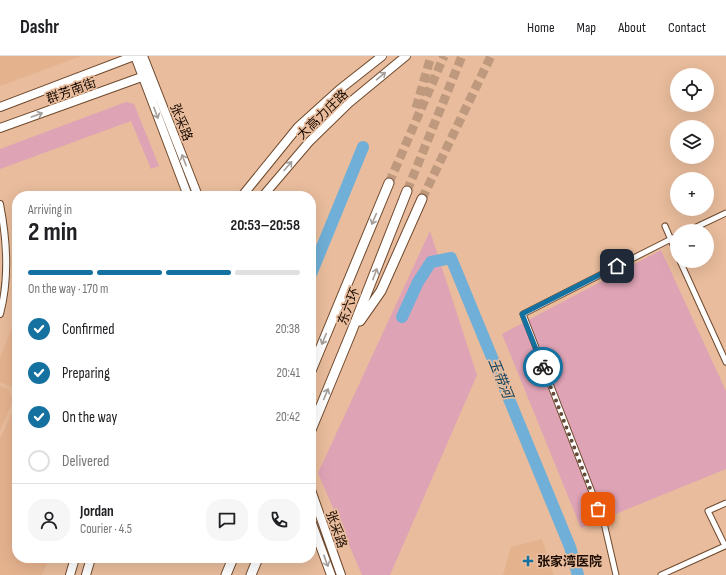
<!DOCTYPE html>
<meta charset="utf-8">
<style>
body{margin:0;font-family:"Sofia Sans Condensed","Noto Sans SC",sans-serif;background:#f6f6f6;color:#202124;height:100vh;display:flex;flex-direction:column;font-size:15px;white-space:nowrap}
*{box-sizing:border-box;margin:0}
p{font-size:13px;color:#757577}
.icon{flex:none;width:22px;height:22px;fill:none;stroke:currentColor;stroke-width:2;stroke-linecap:round;stroke-linejoin:round}
.map{position:relative;flex:1;overflow:hidden}
.panel{position:absolute;left:12px;top:135px;width:304px;height:372px;display:flex;flex-direction:column;background:#fff;border-radius:16px;box-shadow:0 4px 16px #0002}
.panel>*{flex:none}
.fabs{position:absolute;left:670px;top:12px;display:grid;gap:8px}
.fabs a{display:grid;place-items:center;width:44px;height:44px;border-radius:50%;background:#fff;box-shadow:0 4px 16px #0002;font-size:20px}
.pin{position:absolute;display:grid;place-items:center;width:34px;height:34px;color:#fff;margin:-17px;border-radius:8px;box-shadow:0 2px 6px #0006}
.courier{position:absolute;display:grid;place-items:center;width:40px;height:40px;margin:-20px;border:3px solid #1571a0;border-radius:50%;background:#fff;color:#222;box-shadow:0 1px 5px #0007}
.head em{font-style:normal;font-weight:700}
.head div{display:flex;flex-direction:column-reverse}
.head{display:flex;align-items:center;justify-content:space-between;height:68px;padding:0 16px}
h1{font-size:26px;font-weight:700;line-height:30px}
.bar{display:grid;grid-template-columns:repeat(4,1fr);gap:6px 4px;align-content:center;height:48px;padding:0 16px}
.bar i{height:5px;border-radius:3px;background:#e0e0e0}
.bar .active{background:#1571a0}
.bar p{grid-column:span 4}
.line{display:flex;align-items:center;gap:10px;padding:0 16px;border-top:1px solid #e0e0e0}
.line div{flex:1}
.round{display:grid;place-items:center;flex:none;width:42px;height:42px;border-radius:16px;background:#f6f6f6}
ol{padding:0 16px;list-style:none}
li{display:flex;align-items:center;gap:12px;height:44px}
li p{margin-inline-start:auto}
li .icon{padding:4px;border-radius:50%;background:#1571a0;color:#fff;stroke-width:4}
li:last-child{color:#757577}
li i{width:22px;height:22px;border:2px solid #e0e0e0;border-radius:50%}
header{display:flex;align-items:center;gap:24px;box-sizing:border-box;height:56px;padding:0 20px;background:#fff;border-bottom:1px solid #e0e0e0}
header strong{font-size:19px}
nav{display:flex;gap:22px;margin-inline-start:auto;font-size:14px}
.map>svg:first-child{display:block}
.built{fill:#e5b28e}
.green{fill:#dfa3b6}
.lines{fill:none;stroke-linecap:round;stroke-linejoin:round}
.river{stroke:#70afd7;stroke-width:12}
.motorway-tunnel{stroke:#bf997d;stroke-width:9;stroke-dasharray:9 4.5;stroke-linecap:butt}
.minor-casing{stroke:#6f492d;stroke-width:7}
.tertiary-casing{stroke:#6f492d;stroke-width:8}
.primary-casing{stroke:#6f492d;stroke-width:10}
.motorway-casing{stroke:#6f492d;stroke-width:11}
.minor{stroke:#fff;stroke-width:5}
.tertiary{stroke:#fff;stroke-width:6}
.primary{stroke:#fff;stroke-width:8}
.motorway{stroke:#fff;stroke-width:9}
.oneway{stroke:#a49e9a}
.done{stroke:#634a39;stroke-width:4;stroke-dasharray:0 7.2}
.route{stroke:#1571a0;stroke-width:5}
.poi-dot{fill:#1571a0;stroke:#e8bc9c;stroke-width:1.5}
.labels{text-anchor:middle;stroke-width:3.5;stroke-linejoin:round;paint-order:stroke}
.street-label{font-size:13px;fill:#1b0c03;stroke:#e8bc9c}
.poi-label{font-size:13px;font-weight:bold;fill:#1b0c03;stroke:#e8bc9c;text-anchor:start}
.water-label{font-size:14px;font-style:italic;fill:#0b3f5b;stroke:#e8bc9c}
</style>
<header>
<strong>Dashr</strong>
<nav><a>Home</a><a>Map</a><a>About</a><a>Contact</a></nav>
</header>
<div class="map">
<svg width="726" height="519" viewBox="0 0 726 519">
<rect width="100%" height="100%" fill="#e8bc9c"/>
<path class="built" d="M0 0H81L0 30Z
M17 251V345L13 332 0 326V302L15 263Z
M0 330 9 334 13 346 0 374Z
M17 346V502H49L42 519H0V383Z
M542 483 554 519H503L511 491Z"/>
<path class="green" d="M126 46 134 48 159 110 151 113 131 65 0 113V93Z
M430 175 477 319 390 519H362L318 417Z
M661 194 726 335V413L581 472 502 278Z"/>
<g class="lines">
<path class="river" d="M311 218 363 91
M402 261 418 226 431 206 451 202 570 491 578 519"/>
<path class="motorway-tunnel" d="M416 52 431 0
M389 127 444 0
M407 135 462 0
M422 143 491 0"/>
<g class="minor-casing">
<path id="minor" d="M665 170 677 198
M688 175 726 157
M680 205 726 306
M616 519 604 467 523 258 677 180
M661 519 725 490 708 455 726 447"/>
</g>
<g class="tertiary-casing">
<path id="tertiary" d="M0 148C7 184 10 221 0 258"/>
</g>
<g class="primary-casing">
<path id="primary" d="M135 0 188 140
M143 0 198 140
M0 51 134 0
M0 72 150 18
M242 140 298 71 339 34 382 0
M263 140 309 86 349 47 406 0
M311 434 341 519
M311 465 331 519
M70 519 75 502
M86 519 91 502"/>
</g>
<g class="motorway-casing">
<path id="motorway" d="M360 265 381 235 422 143
M311 315 389 127
M311 374 351 277 407 135
M226 519 233 502
M251 519 258 502"/>
</g>
<use href="#minor" class="minor"/>
<use href="#tertiary" class="tertiary"/>
<use href="#primary" class="primary"/>
<use href="#motorway" class="motorway"/>
</g>
<defs><path id="oneway-shaft" d="M-6 0H5M1.5-3L5.5 0L1.5 3" fill="none" stroke-width="1.6" stroke-linecap="round" stroke-linejoin="round"/></defs>
<g class="oneway">
<use href="#oneway-shaft" transform="translate(381 20) rotate(-40)"/>
<use href="#oneway-shaft" transform="translate(156 57) rotate(69)"/>
<use href="#oneway-shaft" transform="translate(37 59) rotate(-20)"/>
<use href="#oneway-shaft" transform="translate(184 104) rotate(-111)"/>
<use href="#oneway-shaft" transform="translate(288 110) rotate(-49)"/>
<use href="#oneway-shaft" transform="translate(374 163) rotate(113)"/>
<use href="#oneway-shaft" transform="translate(375 218) rotate(-69)"/>
<use href="#oneway-shaft" transform="translate(324 283) rotate(113)"/>
<use href="#oneway-shaft" transform="translate(326 338) rotate(-67)"/>
<use href="#oneway-shaft" transform="translate(326 505) rotate(70)"/>
</g>
<g class="lines">
<path class="done" d="M543 311 598 453"/>
<path class="route" d="M543 311 522 258 617 210"/>
</g>
<path class="poi-dot" d="M526 499h4v4h4v4h-4v4h-4v-4h-4v-4h4z"/>
<g class="labels">
<g class="street-label">
<text transform="translate(71 34) rotate(-20)" y="5">群芳南街</text>
<text transform="translate(322 58) rotate(-44)" y="5">大高力庄路</text>
<text transform="translate(182 66) rotate(69)" y="5">张采路</text>
<text transform="translate(348 250) rotate(-69)" y="5">东六环</text>
<text transform="translate(337 473) rotate(71)" y="5">张采路</text>
</g>
<g class="poi-label">
<text x="537" y="510">张家湾医院</text>
</g>
<g class="water-label">
<text transform="translate(501 322) rotate(68)" y="5">玉带河</text>
</g>
</g>
</svg>
<div class="fabs">
<a><svg class="icon" aria-label="locate" viewBox="0 0 24 24"><circle cx="12" cy="12" r="6"/><path d="M12 2v4M12 18v4M2 12h4M18 12h4"/></svg></a>
<a><svg class="icon" aria-label="layers" viewBox="0 0 24 24"><path d="M12 4l9 5-9 5-9-5zM3 14l9 5 9-5"/></svg></a>
<a>+</a>
<a>−</a>
</div>
<div class="pin" style="left:598px;top:453px;background:#ea580c"><svg class="icon" aria-label="bag" viewBox="0 0 24 24"><path d="M5 8h14l-1 12H6zM9 8a3 3 0 0 1 6 0"/></svg></div>
<div class="pin" style="left:617px;top:210px;background:#1f2937"><svg class="icon" aria-label="home" viewBox="0 0 24 24"><path d="M3 11l9-7 9 7M6 9v11h12V9"/></svg></div>
<div class="courier" style="left:543px;top:311px"><svg class="icon" aria-label="bike" viewBox="0 0 24 24"><circle cx="6" cy="16" r="4"/><circle cx="18" cy="16" r="4"/><path d="M6 16l4-8h5l3 8M10 8l3 8H6M13 5h3"/></svg></div>
<section class="panel">
<div class="head"><div><h1>2 min</h1><p>Arriving in</p></div><em>20:53–20:58</em></div>
<div class="bar"><i class="active"></i><i class="active"></i><i class="active"></i><i></i><p>On the way · 170 m</p></div>
<ol>
<li><svg class="icon" aria-label="check" viewBox="0 0 24 24"><path d="M5 12l5 5 9-10"/></svg>Confirmed<p>20:38</p></li>
<li><svg class="icon" aria-label="check" viewBox="0 0 24 24"><path d="M5 12l5 5 9-10"/></svg>Preparing<p>20:41</p></li>
<li><svg class="icon" aria-label="check" viewBox="0 0 24 24"><path d="M5 12l5 5 9-10"/></svg>On the way<p>20:42</p></li>
<li><i></i>Delivered</li>
</ol>
<div class="line" style="height:72px"><a class="round"><svg class="icon" aria-label="person" viewBox="0 0 24 24"><circle cx="12" cy="8" r="4"/><path d="M4 21q1-7 8-7t8 7"/></svg></a><div><b>Jordan</b><p>Courier · 4.5</p></div><a class="round"><svg class="icon" aria-label="chat" viewBox="0 0 24 24"><path d="M4 5h16v11H9l-5 4z"/></svg></a><a class="round"><svg class="icon" aria-label="phone" viewBox="0 0 24 24"><path d="M5 4h4l2 5-3 2q2 4 5 5l2-3 5 2v4C11 20 4 13 5 4z"/></svg></a></div>
</section>
</div>
